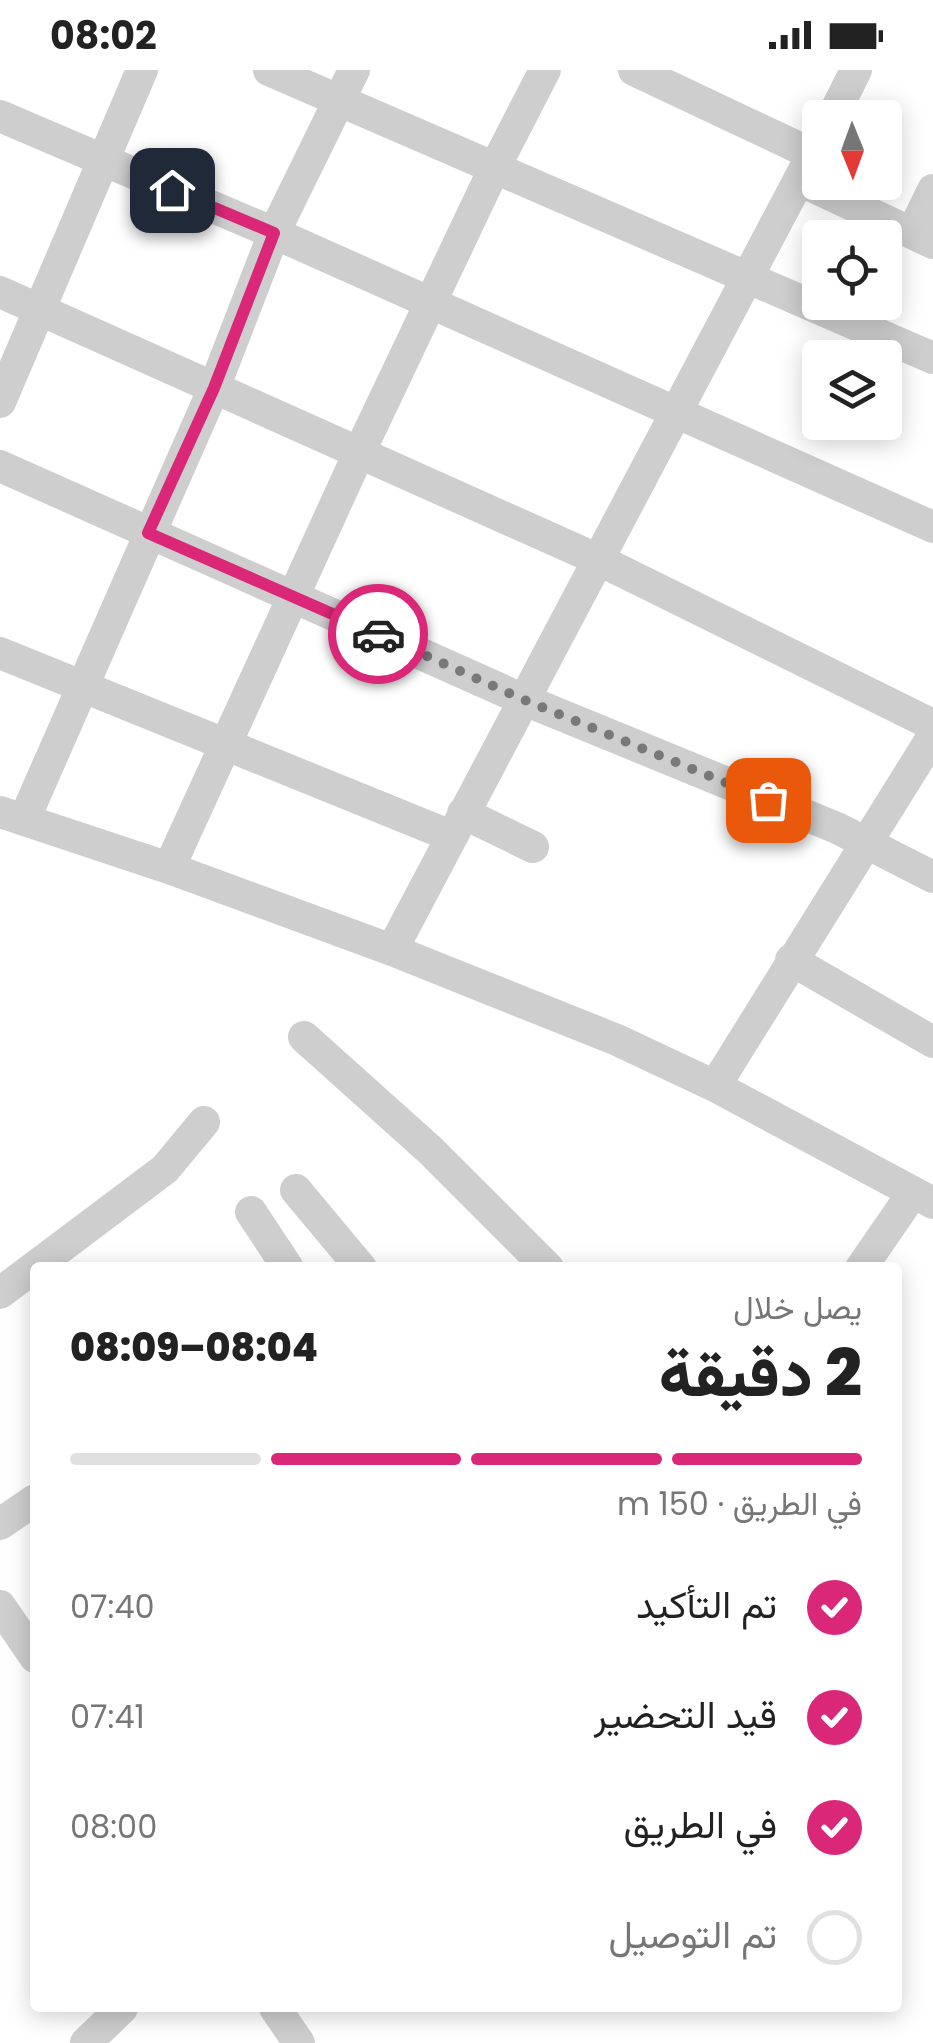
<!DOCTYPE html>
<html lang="ar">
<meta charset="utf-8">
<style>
body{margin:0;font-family:Poppins,Vazirmatn,sans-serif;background:#f2f2f2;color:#222;direction:rtl;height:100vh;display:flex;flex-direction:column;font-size:38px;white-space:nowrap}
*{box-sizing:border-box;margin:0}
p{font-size:32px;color:#767676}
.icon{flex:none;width:55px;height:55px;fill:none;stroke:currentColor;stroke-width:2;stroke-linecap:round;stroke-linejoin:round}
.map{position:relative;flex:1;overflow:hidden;direction:ltr}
.drawer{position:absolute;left:30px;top:1192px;width:872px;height:750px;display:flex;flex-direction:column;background:#fff;border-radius:10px;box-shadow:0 5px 25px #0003;direction:rtl}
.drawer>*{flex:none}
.needle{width:65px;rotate:179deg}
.controls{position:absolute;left:802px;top:30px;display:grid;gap:20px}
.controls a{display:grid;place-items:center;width:100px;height:100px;border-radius:10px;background:#fff;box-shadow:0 5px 25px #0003;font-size:50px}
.pin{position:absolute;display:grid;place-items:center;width:85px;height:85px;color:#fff;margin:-42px;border-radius:20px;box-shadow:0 5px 15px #0006}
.courier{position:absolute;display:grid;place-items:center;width:100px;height:100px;margin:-50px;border:8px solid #db2777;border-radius:50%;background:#fff;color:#222;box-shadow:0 2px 12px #0007}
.overview em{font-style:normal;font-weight:800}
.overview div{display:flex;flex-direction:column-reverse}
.overview{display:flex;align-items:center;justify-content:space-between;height:170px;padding:0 40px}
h1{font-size:65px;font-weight:800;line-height:75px}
.bar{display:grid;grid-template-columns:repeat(4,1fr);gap:15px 10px;align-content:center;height:120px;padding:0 40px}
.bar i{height:12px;border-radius:8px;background:#e0e0e0}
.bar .selected{background:#db2777}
.bar p{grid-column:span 4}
ol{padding:0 40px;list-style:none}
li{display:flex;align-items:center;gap:30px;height:110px}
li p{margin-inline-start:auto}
li .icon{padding:10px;border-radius:50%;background:#db2777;color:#fff;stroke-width:4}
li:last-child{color:#767676}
li i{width:55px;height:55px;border:5px solid #e0e0e0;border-radius:50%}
.status{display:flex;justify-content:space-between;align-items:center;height:70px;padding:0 50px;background:#fff;direction:ltr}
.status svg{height:28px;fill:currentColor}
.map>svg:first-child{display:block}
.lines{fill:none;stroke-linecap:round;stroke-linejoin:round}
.minor{stroke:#cecece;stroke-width:32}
.done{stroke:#797979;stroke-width:10;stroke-dasharray:0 18}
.route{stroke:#db2777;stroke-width:12}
</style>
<div class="status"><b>08:02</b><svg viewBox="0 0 49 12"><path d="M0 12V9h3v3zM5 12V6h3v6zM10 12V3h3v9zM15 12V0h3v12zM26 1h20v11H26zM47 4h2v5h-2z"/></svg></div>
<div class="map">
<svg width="933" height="1973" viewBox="0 0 933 1973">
<rect width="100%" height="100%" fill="#fff"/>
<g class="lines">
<path class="minor" d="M269 0 933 288
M634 0 812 84
M0 46 274 163 933 457
M832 48 856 0
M799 110 933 173
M912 163 933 120
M0 222 599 490 933 655
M0 332 142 0
M0 396 522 629 837 758 933 807
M0 583 451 766
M0 742 169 798 392 880 617 970 715 1016 933 1133
M463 743 533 777
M24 750 214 318 274 163 354 0
M169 798 359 383 495 97 545 0
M392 880 820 70
M791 890 933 972
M304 967 430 1080 548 1198
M715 1016 933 666
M296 1120 361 1198
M251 1142 288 1198
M861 1198 912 1124
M0 1223 165 1099 204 1052
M0 1454 35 1430
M0 1536 35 1587
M275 1938 299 1973
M86 1973 122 1938"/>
</g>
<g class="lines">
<path class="done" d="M378 564 522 629 768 730"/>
<path class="route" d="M172 120 274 163 214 318 148 463 378 564"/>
</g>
</svg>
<div class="controls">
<a><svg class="needle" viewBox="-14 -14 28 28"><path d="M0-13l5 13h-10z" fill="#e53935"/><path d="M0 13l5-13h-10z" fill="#767676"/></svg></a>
<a><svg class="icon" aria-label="locate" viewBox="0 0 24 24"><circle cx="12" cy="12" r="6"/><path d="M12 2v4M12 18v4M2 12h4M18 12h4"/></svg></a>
<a><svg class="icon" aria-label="layers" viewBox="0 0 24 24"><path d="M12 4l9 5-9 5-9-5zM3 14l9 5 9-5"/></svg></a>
</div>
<div class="pin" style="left:768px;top:730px;background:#ea580c"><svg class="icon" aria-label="bag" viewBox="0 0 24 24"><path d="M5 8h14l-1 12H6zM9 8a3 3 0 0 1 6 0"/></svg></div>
<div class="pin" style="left:172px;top:120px;background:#1f2937"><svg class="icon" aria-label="home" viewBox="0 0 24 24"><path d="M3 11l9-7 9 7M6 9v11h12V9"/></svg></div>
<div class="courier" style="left:378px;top:564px"><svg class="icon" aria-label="car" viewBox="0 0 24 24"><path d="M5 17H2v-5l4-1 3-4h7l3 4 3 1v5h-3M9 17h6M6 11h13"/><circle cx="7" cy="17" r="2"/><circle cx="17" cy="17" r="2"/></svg></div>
<section class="drawer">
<div class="overview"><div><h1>2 دقيقة</h1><p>يصل خلال</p></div><em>08:04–08:09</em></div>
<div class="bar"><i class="selected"></i><i class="selected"></i><i class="selected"></i><i></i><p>في الطريق · 150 m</p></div>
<ol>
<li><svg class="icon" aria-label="check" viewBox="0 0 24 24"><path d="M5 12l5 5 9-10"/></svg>تم التأكيد<p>07:40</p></li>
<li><svg class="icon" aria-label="check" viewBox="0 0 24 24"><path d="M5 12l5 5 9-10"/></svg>قيد التحضير<p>07:41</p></li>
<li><svg class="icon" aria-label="check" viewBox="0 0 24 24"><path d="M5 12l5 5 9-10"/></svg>في الطريق<p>08:00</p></li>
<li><i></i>تم التوصيل</li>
</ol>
</section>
</div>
